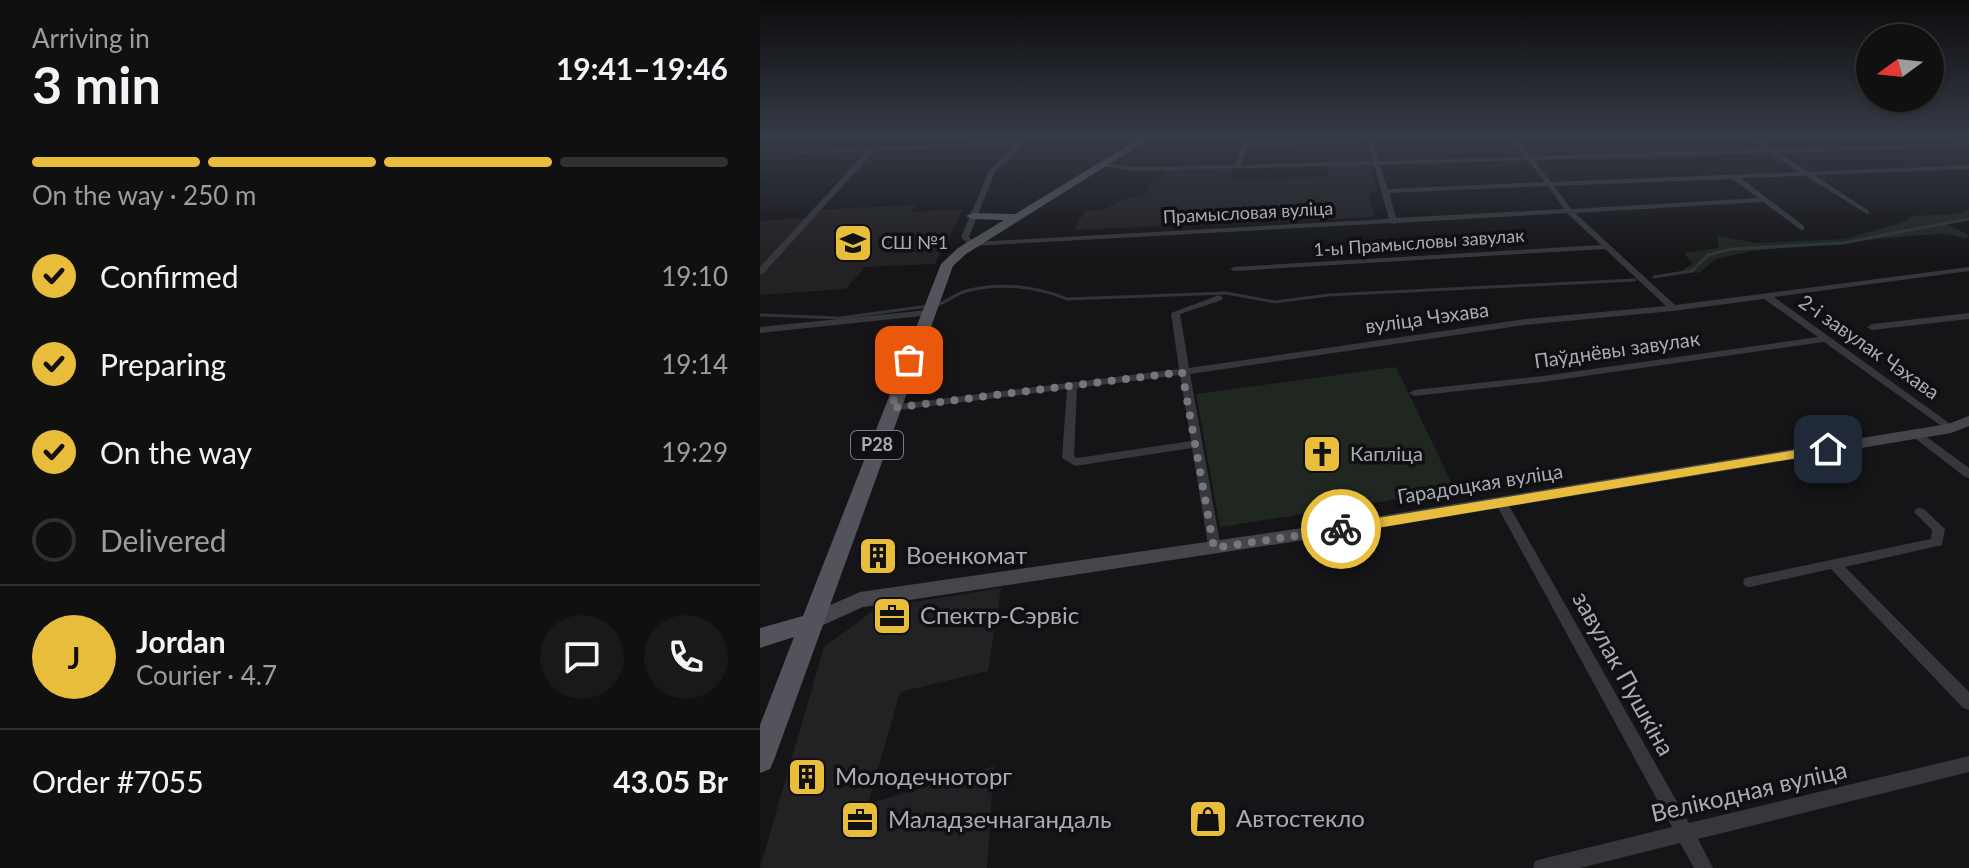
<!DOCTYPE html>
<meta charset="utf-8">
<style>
body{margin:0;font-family:Lato,sans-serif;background:#19191a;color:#f1f3f6;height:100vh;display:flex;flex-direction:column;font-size:30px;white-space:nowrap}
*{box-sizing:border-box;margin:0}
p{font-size:26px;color:#9c9d9f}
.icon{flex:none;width:44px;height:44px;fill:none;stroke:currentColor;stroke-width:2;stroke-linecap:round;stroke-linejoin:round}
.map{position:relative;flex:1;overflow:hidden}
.sheet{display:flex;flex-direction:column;background:#101011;width:760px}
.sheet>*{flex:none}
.needle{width:52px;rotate:255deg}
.controls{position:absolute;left:1096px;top:24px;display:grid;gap:16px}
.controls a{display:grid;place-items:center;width:88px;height:88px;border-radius:50%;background:#101011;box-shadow:0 2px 6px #0004,0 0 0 2px #303031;font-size:40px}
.pin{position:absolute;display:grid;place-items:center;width:68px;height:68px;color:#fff;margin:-34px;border-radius:16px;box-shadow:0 4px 12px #0006}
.courier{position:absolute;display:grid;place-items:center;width:80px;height:80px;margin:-40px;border:6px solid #e8bd3c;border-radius:50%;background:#fff;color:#222;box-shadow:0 2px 10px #0007}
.overview em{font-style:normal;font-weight:700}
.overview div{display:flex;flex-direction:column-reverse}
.overview{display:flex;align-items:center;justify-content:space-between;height:136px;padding:0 32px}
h1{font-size:52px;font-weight:700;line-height:60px}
.bar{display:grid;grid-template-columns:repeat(4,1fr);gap:12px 8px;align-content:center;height:96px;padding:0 32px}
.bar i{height:10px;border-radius:6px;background:#303031}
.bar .selected{background:#e8bd3c}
.bar p{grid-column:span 4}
.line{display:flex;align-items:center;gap:20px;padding:0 32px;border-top:2px solid #303031}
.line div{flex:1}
.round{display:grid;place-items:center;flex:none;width:84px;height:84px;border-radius:42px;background:#19191a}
ol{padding:0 32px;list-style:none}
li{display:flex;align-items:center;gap:24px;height:88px}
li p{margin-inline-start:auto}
li .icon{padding:8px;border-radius:50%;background:#e8bd3c;color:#111;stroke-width:4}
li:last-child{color:#9c9d9f}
li i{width:44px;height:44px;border:4px solid #303031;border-radius:50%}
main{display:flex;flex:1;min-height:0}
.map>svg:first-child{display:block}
.built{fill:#222124}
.green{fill:#202721}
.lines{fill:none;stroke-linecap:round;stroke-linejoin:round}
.stream-far1{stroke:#2e353c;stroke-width:2}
.stream{stroke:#2e353c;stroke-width:3}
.street{fill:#36373c;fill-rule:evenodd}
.secondary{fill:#45464c;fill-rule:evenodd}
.primary{fill:#53545b;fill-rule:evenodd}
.route{fill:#e8bd3c}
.done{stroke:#75767e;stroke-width:8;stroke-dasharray:0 14.4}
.labels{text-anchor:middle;stroke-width:7;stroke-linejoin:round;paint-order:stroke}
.far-street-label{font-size:18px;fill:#a8abb6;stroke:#101012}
.far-poi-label{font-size:18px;fill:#a8abb6;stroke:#101012;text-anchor:start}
.shield{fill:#101012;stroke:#7a7c85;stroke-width:2}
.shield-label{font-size:18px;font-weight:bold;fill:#a8abb6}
.street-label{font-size:20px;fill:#a8abb6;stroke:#101012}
.poi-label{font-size:20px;fill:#a8abb6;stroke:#101012;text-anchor:start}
.near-poi-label{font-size:24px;fill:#a8abb6;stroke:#101012;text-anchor:start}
.near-street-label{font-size:24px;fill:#a8abb6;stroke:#101012}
</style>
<main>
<section class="sheet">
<div class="overview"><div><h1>3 min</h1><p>Arriving in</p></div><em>19:41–19:46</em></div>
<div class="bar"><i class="selected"></i><i class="selected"></i><i class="selected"></i><i></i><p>On the way · 250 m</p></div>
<ol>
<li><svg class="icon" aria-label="check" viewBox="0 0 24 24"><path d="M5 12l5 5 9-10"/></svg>Confirmed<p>19:10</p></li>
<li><svg class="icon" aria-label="check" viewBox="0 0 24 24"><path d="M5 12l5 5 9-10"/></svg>Preparing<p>19:14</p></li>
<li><svg class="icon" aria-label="check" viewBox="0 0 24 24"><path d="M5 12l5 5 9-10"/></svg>On the way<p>19:29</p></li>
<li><i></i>Delivered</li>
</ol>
<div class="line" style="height:144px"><b class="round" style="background:#e8bd3c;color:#111">J</b><div><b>Jordan</b><p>Courier · 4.7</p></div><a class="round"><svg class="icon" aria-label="chat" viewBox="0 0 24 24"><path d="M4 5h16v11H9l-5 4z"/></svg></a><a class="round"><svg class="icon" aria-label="phone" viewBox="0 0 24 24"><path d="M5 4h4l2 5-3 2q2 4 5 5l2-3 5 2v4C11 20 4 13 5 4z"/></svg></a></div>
<div class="line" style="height:104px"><div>Order #7055</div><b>43.05 Br</b></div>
</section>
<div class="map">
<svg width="1209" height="868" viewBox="0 0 1209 868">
<rect width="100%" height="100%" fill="#151517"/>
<path class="built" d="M610 164 617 192 609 193 614 217 314 230 325 211 344 210 363 199 385 195 390 183 399 182 403 170 472 168 471 181 570 177 568 166Z
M156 205 152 212 203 209 175 264 105 267 86 289 0 295V221L45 218 54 210Z
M241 588 228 671 140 692 108 804 234 766 227 868H0L64 647 117 608Z"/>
<path class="green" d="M1209 209V221L1186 224 1209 235 1207 239 1187 234 1161 235 991 251 956 259 939 273 921 271 932 264 924 253 959 248 957 236 998 243 1085 239 1144 222 1152 216 1198 214Z
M636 367 695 490 460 527 436 394Z"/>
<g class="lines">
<path class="stream-far1" d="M1192 222 1209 219"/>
<path class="stream" d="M894 277 932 271 948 255 972 249 1083 243 1202 220
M177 305C187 302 195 294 206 291 238 282 276 286 307 299L466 293 515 302 568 295 875 280
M0 315 80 318 168 306"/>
<path class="street" d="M264 136H271L235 172 209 237 215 242 629 219 614 165 373 171 338 165 341 163 373 167 475 165 485 136H491L489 142 607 139 606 136H612L613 139 776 136 758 138 771 156 1005 149 985 136H992L1013 149 1209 143V147L1018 153 1048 172 1209 165V169L1054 175 1109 211V213L1107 214 1046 176 981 178 1044 226V230H1041L1003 202 815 213 915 305 1209 267V271L1014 297 1196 428 1195 430H1187L1064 342 783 382 654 396 649 393 654 390 783 376 1058 337 1004 299 913 311 765 325 430 374 461 548 459 551H449L432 448 315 466 302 458 307 389 131 411 126 408 131 405 419 369 411 313 459 295 463 298 462 300 420 314 429 368 765 319 906 306 845 249 474 271 470 269 474 267 841 245 807 213 637 223 634 224 631 223 210 246 201 237 229 171 255 145 114 151 3 274H0V267L107 151 41 154 38 152 39 151 259 141ZM752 138 765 157 619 161 614 142ZM608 142 613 161 481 165 487 146ZM1010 153 1040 172 791 182 774 160ZM768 160 785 182 628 189 620 165ZM973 179 998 198 811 209 794 186ZM788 186 804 209 636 218 629 193ZM420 375 431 441 317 458 314 456 317 388Z
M168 310 171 311V315L0 333V327Z
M1209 313V319L1112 330 1107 327 1112 324Z
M1156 431 1160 432 1209 468V478L1205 477 1152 436 1150 434Z
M741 498 745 499 747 502 929 823 1209 756V772L938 839 953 868H934L920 843 820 868H773L775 861 782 859 912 827 735 502 737 499Z
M1160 508 1164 509 1185 529 1182 545 1085 567 1209 692V710L1203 708 1071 569 990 587 985 586 983 582 985 578 990 577 1171 539 1172 530 1154 512 1156 509Z"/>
<path class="secondary" d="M1209 416V426L1191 433 577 535 103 607 50 631 43 629 40 623 43 617 100 592 577 523 1188 424Z"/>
<path class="primary" d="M383 136H394L206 254 193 266 14 760 10 769 0 773V725L34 637 0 648V628L43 616 181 264 198 248 244 220 212 219 206 216 212 213 255 214Z"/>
</g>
<linearGradient id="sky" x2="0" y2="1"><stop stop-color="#0c0c0d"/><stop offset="0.53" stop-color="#353b47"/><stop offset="1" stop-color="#353b47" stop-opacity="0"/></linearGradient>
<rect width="1209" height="258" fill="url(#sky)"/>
<path class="route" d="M1068 445 1073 446V452L581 534 573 529 581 524Z"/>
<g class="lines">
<path class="done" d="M149 360 131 408 422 372 454 548 581 529"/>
</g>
<defs>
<g id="school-square" transform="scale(2)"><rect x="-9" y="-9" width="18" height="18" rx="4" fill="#e8bd3c" stroke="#101012"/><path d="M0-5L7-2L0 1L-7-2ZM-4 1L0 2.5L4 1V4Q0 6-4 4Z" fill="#111"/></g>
<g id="church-square" transform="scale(2)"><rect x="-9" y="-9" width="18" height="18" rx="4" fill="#e8bd3c" stroke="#101012"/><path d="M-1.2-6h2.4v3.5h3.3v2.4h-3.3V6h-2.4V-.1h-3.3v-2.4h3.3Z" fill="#111"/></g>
<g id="building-square" transform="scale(2)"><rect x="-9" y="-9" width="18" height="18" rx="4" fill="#e8bd3c" stroke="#101012"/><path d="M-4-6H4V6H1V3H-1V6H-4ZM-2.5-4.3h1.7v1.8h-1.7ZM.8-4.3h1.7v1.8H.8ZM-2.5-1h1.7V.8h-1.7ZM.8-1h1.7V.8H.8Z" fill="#111"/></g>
<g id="office-square" transform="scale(2)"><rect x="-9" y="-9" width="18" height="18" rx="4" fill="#e8bd3c" stroke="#101012"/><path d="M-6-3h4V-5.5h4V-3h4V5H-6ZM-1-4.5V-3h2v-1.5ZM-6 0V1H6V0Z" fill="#111"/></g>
<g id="shop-square" transform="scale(2)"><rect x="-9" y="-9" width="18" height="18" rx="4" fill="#e8bd3c" stroke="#101012"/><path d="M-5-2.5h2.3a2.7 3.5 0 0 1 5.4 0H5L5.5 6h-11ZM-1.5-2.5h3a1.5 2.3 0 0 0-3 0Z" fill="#111"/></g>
</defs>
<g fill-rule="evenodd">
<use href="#school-square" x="93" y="243"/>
<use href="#church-square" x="562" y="454"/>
<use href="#building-square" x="118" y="556"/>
<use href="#office-square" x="132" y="616"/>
<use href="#building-square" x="47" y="777"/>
<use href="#shop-square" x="448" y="819"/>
<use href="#office-square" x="100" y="820"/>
</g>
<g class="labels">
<g class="far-street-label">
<text transform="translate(488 213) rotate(-3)" y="6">Прамысловая вуліца</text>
<text transform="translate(659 243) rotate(-4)" y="6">1-ы Прамысловы завулак</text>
</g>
<g class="far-poi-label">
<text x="121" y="249">СШ №1</text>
</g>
<rect class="shield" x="91" y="431" width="52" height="28" rx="6"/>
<g class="shield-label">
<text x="117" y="451">Р28</text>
</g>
<g class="street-label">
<text transform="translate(667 318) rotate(-8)" y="7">вуліца Чэхава</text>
<text transform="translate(1109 347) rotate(35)" y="7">2-і завулак Чэхава</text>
<text transform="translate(857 350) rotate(-8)" y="7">Паўднёвы завулак</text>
<text transform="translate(720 484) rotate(-9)" y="7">Гарадоцкая вуліца</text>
</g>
<g class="poi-label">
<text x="590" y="461">Капліца</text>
</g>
<g class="near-poi-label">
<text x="146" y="564">Военкомат</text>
<text x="160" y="624">Спектр-Сэрвіс</text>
<text x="75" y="785">Молодечноторг</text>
<text x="476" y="827">Автостекло</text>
<text x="128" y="828">Маладзечнагандаль</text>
</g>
<g class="near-street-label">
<text transform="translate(863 674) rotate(61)" y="8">завулак Пушкіна</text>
<text transform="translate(989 792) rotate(-13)" y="8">Велікодная вуліца</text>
</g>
</g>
</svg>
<div class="controls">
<a><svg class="needle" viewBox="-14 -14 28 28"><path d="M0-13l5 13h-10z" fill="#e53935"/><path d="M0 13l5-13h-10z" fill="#9c9d9f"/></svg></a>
</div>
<div class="pin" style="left:149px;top:360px;background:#ea580c"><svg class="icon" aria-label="bag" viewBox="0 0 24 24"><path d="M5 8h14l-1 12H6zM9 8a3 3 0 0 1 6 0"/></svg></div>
<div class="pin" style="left:1068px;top:449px;background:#1f2937"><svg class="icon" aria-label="home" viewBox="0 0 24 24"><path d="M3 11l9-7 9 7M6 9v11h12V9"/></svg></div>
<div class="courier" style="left:581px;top:529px"><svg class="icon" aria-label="bike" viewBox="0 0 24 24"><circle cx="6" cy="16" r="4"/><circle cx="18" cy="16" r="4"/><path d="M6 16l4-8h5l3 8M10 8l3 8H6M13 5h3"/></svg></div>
</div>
</main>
